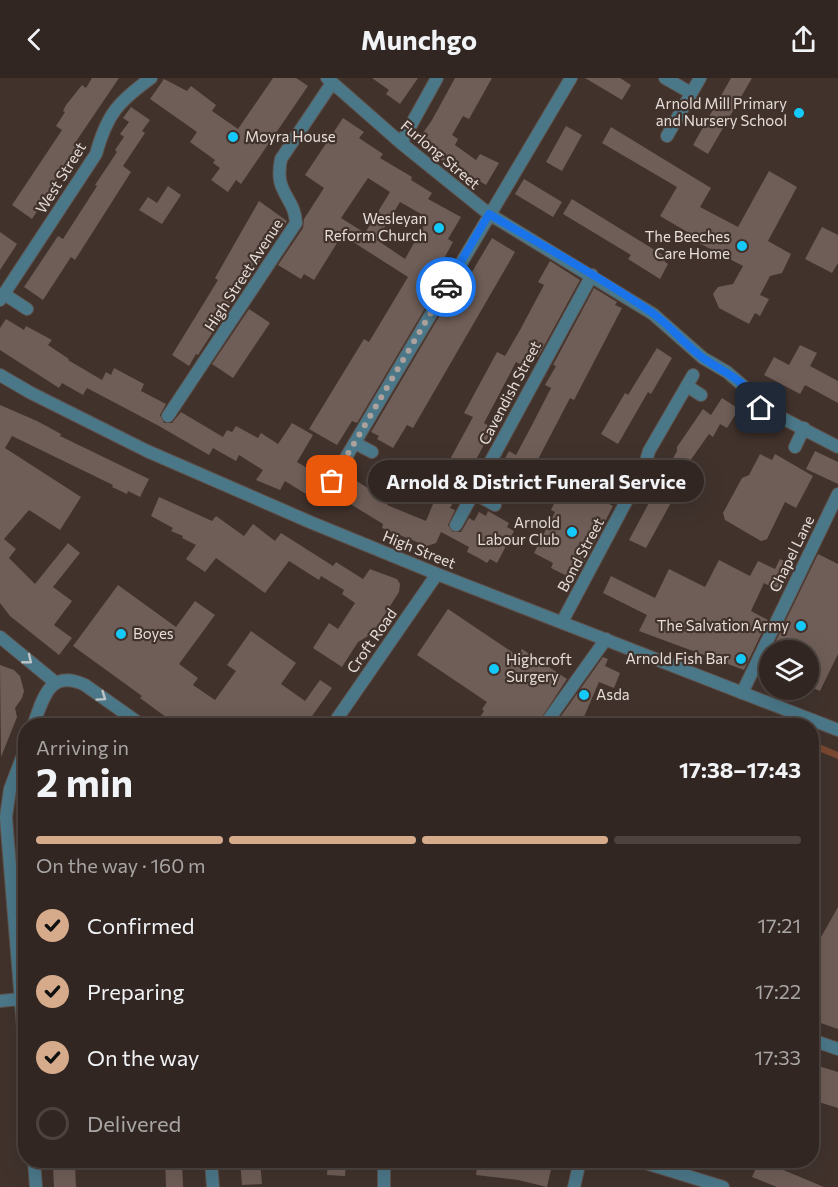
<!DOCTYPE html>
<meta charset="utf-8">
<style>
body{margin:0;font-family:Commissioner,sans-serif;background:#3d322e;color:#f1f3f6;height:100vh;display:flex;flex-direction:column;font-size:22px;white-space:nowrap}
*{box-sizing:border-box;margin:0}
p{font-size:20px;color:#a8a5a5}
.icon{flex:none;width:33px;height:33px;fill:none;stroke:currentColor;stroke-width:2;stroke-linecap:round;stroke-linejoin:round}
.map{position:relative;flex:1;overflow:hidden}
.sheet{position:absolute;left:18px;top:640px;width:801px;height:450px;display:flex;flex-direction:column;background:#312621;border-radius:24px;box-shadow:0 6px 24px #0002,0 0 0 2px #4c433f}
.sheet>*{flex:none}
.tools{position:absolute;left:759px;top:562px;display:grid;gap:12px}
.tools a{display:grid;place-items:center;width:60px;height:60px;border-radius:50%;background:#312621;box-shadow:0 6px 24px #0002,0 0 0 2px #4c433f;font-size:30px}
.pin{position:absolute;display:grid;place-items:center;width:51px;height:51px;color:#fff;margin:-26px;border-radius:12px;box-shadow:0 3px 9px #0006}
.courier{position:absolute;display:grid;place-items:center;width:60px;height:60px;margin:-30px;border:4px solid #1a73e8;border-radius:50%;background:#fff;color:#222;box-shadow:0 2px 8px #0007}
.bubble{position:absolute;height:42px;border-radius:21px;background:#312621;box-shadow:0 6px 24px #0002,0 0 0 2px #4c433f;font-size:20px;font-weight:700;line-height:42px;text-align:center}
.summary em{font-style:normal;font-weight:700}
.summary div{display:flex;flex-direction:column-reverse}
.summary{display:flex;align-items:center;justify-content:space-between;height:102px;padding:0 18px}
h1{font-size:39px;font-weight:700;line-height:45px}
.bar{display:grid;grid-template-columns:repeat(4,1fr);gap:9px 6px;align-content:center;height:72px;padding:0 18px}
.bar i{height:8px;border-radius:4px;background:#4c433f}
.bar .on{background:#d6ab8b}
.bar p{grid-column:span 4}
ol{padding:0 18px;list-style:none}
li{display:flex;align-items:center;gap:18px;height:66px}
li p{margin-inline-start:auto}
li .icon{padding:6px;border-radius:50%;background:#d6ab8b;color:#111;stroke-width:4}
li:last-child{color:#a8a5a5}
li i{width:33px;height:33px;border:3px solid #4c433f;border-radius:50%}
header{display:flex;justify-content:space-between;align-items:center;height:78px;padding:0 18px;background:#312621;font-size:27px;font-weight:700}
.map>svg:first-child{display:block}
.green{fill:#7b4831}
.building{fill:#6f5e57;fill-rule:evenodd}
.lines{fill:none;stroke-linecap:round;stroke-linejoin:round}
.pedestrian-casing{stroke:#5f514b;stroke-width:14}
.minor-casing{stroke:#5f514b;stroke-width:14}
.tertiary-casing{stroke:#5f514b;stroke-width:14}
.pedestrian{stroke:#4b7889;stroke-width:12}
.minor{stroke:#4b7889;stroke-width:12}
.tertiary{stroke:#4b7889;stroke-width:12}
.oneway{stroke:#bfc4c5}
.done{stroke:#aca19c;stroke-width:6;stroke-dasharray:0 10.8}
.route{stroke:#1a73e8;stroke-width:8}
.poi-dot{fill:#14cafb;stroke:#41322c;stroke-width:2}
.labels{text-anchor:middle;stroke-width:4.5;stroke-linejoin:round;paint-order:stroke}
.poi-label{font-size:15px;fill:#e6ddd9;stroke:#41322c;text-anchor:end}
.street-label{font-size:15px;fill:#e6ddd9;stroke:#41322c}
</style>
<header><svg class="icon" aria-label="back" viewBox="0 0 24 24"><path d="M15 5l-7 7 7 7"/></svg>Munchgo<svg class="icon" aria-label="share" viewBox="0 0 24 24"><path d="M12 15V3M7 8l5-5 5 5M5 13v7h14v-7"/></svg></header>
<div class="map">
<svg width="838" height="1109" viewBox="0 0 838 1109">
<rect width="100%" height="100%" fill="#41322c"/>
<path class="green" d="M819 666 838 674V681L816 672Z"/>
<path class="building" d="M92 0H119L75 65 80 68 32 141 12 127 62 52 56 48 65 34 63 33 66 27 82 7 86 10Z
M273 0H296L308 8 241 106 236 102 228 114 211 102 220 90 213 85 215 82 190 64 197 54 150 21 164 1 187 13 191 8 216 27 212 33 238 51Z
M372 0H418L400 26 386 16 389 12Z
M455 0H492L469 41 463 38 452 57 458 61 455 67 476 82 480 76 499 85 486 107 450 86 449 88 421 67 422 65 418 62 432 42Z
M585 0H620L631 7 622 22Z
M731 0H752L708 76 693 67Z
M131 29 150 42 142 53 145 55 123 88 131 94 75 182 71 179 43 222 24 209 58 158 63 161 97 108 95 107 117 74 115 72 124 59 120 56 129 44 123 40Z
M343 40 364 54 359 60 383 76 380 80 412 99 411 102 432 115 428 121 461 139 448 161 453 164 441 186 443 187 423 218 430 222 357 345 352 343 337 367 309 351 364 261 369 264 408 199 342 157 314 202 304 196 301 201 278 187 303 150 304 141 324 110 305 97ZM368 100 390 114 365 155 341 140ZM400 124 428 140 405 181 377 162Z
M566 48 582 57 562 93 546 84Z
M611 49 711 110 700 129 738 149 769 93 797 109 768 163 791 176 782 195 770 198 760 217 769 221 760 238 755 235 749 246 719 230 713 216 718 209 733 206 743 188 699 165 701 162 660 138 677 109 602 65Z
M524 101 562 124 553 139 515 116Z
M168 108 181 117 162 146 139 132 148 119 157 125Z
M572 121 666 179 664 183 668 186 660 201 628 181 631 177 563 136Z
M259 123 287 143 243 207 198 277 196 276 189 288 172 277 218 202 215 200Z
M822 149 838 157V185L832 195 805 181Z
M0 154 17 166 0 192Z
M492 160 515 174 413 350 407 347 393 370 377 361 379 358 371 354 444 230 446 231 466 196 469 199Z
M550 183 580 202 538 279 533 276 525 289 516 284 484 345 493 350 450 430 455 432 448 447 453 454H461L469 440 474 443 479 434 486 438 488 433 509 445 507 449 514 453 497 485 490 481 487 485 477 479 467 474 469 469 441 454 436 465 427 468 382 450 383 446 339 419 350 399 389 423 387 427 426 443 440 409 436 407 473 339 464 335 497 274 505 278 520 252 544 207 538 204Z
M594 210 617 224 615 227 622 230 574 322 570 320 557 345 535 387 538 388 526 411 519 407 517 411 495 399 509 373 516 377 532 347 551 310 545 307 556 288 553 287Z
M249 231 270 245 233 300 212 286Z
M6 241 24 252 26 248 52 262 48 267 69 281 68 282 102 302 106 294 111 297 114 290 144 306 141 313 166 326 160 337 164 345H172L181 334 223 359 227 352 232 354 236 348 258 360 261 355 278 366 292 345 313 357 297 384 317 396 306 416 285 403 280 412 256 402 263 392 239 377 236 383 213 370 209 377 159 348 87 310 83 317 62 305 59 310 0 272V250Z
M800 267 817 275 810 288 838 303V325L805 307 800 316 764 297 774 279 789 287Z
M657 270 672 280 651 316 648 314 618 366 601 356 625 315 628 317Z
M722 320 739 331 727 350 720 346 713 359 709 356 685 390 689 392 646 470 629 462 677 373V369L703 331 711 337Z
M0 327 37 343 61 356 60 358 149 401 140 419 128 413 127 416 112 409 113 407 12 358 5 370 81 419 60 452 29 432 4 461 16 471 9 480 35 506 68 465 80 475 53 509 72 523 54 547 72 560 59 577 10 538 0 525Z
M815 373 838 384V406L806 391Z
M760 376 772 382 775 376 813 398 796 430 785 424 767 461 761 463 725 442 723 435 742 400 749 397Z
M565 403 613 428 575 502 551 490 553 485 534 475 555 434 551 432Z
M159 419 212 443 216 438 244 458 253 446 275 463 281 455 333 488 336 484 363 501 370 491 375 493 397 501 400 506 399 514 373 555 358 564 342 589 313 570 329 545 338 551 355 525 342 516 344 512 321 498 319 502 289 483 265 515 216 480 205 494 186 481 196 467 182 460 183 458 171 453 173 450 151 438Z
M818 476 838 486V576L820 613 808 608V573H771Z
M780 481 794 488 781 514 764 505 751 533 768 542 744 592 639 553 647 537 603 515 611 498 655 520 669 491 705 509 719 482 750 498 758 483 775 491Z
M118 507 176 549 195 523 215 537 179 586 198 600 193 607 215 622 236 593 227 587 251 553 296 585 281 606 305 623 320 602 332 610 305 648H178L140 620 142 618 73 568Z
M448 531 518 578 522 571 567 601 536 648H474L484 633 482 631 487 624 417 577Z
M770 577V598L762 594Z
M603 579 608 581 605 588 620 595 614 610 599 604 580 648H554Z
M0 587 14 592 20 598 24 613 22 620 15 630 17 639 1 679Z
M838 829V951L812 942V875Z
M812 986 838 994V1030L812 1022Z
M165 1083H182L183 1109H166Z
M240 1083H260L262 1106 242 1107Z
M328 1083H346L345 1098 327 1097Z
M478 1083H553L547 1109 518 1102 476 1097Z
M759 1083H762L824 1109H777L752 1099Z
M75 1086 76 1109H54L53 1088Z"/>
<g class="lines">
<g class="pedestrian-casing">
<path id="pedestrian" d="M0 559 56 605"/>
</g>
<g class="minor-casing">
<path id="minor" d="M327 0 401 65 489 136 653 236 703 280 727 294 756 319 761 330 760 340
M665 0 691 15
M667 58 700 0
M401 65 437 0
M4 216 27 231
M0 222 96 76C107 36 118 24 151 0
M687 308 701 317
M168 338 296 145C295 128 288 124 282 109 278 100 279 91 281 81L332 5
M784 341 838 369
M355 365 372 374
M795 369 804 350
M332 403 571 0
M474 415 495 427
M456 447 592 197
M562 544 644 390 649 373 693 297
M742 615 838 416
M33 648C43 621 49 590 85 607L143 648
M544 648 606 561
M26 669 10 711 6 739 26 986
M0 923 20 921
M812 962 838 971
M34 1083 36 1109
M384 1083V1109
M639 1083 723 1109
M574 1109 580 1083"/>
</g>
<g class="tertiary-casing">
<path id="tertiary" d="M0 297 31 315 147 373 310 444 437 496 838 652
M332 648 437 496
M211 1083 213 1109"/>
</g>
<use href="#pedestrian" class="pedestrian"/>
<use href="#minor" class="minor"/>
<use href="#tertiary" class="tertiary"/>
</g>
<defs><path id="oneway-chevron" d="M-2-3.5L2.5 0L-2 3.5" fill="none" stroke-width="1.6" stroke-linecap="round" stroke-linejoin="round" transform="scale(1.5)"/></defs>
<g class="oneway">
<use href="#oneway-chevron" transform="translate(28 582) rotate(39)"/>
<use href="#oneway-chevron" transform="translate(102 619) rotate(35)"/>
</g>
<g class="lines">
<path class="done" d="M332 403 446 209"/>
<path class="route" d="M446 209 489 136C543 168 599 198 651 234 670 247 684 266 703 280 723 294 751 305 761 330"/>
</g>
<g class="poi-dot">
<circle cx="799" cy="35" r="6"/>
<circle cx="233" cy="59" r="6"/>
<circle cx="439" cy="150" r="6"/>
<circle cx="742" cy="168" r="6"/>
<circle cx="572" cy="454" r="6"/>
<circle cx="801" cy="548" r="6"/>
<circle cx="121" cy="556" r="6"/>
<circle cx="741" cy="581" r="6"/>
<circle cx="494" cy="591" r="6"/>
<circle cx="584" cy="617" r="6"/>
</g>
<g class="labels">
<g class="poi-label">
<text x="787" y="31">Arnold Mill Primary<tspan x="787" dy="17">and Nursery School</tspan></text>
<text x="245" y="64" text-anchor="start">Moyra House</text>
<text x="427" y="146">Wesleyan<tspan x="427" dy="17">Reform Church</tspan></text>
<text x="730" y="164">The Beeches<tspan x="730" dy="17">Care Home</tspan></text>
<text x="560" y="450">Arnold<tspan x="560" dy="17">Labour Club</tspan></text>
<text x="789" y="553">The Salvation Army</text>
<text x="133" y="561" text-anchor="start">Boyes</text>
<text x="729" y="586">Arnold Fish Bar</text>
<text x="506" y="587" text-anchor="start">Highcroft<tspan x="506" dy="17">Surgery</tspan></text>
<text x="596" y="622" text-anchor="start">Asda</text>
</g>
<g class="street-label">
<text transform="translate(440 77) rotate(40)" y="5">Furlong Street</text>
<text transform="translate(61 100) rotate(-58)" y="5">West Street</text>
<text transform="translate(244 197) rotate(-57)" y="5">High Street Avenue</text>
<text transform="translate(510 315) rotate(-62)" y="5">Cavendish Street</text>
<text transform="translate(419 472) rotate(22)" y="5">High Street</text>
<text transform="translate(792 476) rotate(-64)" y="5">Chapel Lane</text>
<text transform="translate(581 477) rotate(-62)" y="5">Bond Street</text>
<text transform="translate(372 563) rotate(-55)" y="5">Croft Road</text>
</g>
</g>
</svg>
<div class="tools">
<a><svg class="icon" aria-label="layers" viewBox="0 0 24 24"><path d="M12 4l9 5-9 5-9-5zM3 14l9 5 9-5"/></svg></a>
</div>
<div class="pin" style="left:332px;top:403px;background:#ea580c"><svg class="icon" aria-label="bag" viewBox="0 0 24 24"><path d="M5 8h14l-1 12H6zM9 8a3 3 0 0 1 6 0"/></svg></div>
<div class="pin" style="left:761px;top:330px;background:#1f2937"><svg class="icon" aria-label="home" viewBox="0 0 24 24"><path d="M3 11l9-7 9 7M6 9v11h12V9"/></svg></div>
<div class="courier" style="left:446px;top:209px"><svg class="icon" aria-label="car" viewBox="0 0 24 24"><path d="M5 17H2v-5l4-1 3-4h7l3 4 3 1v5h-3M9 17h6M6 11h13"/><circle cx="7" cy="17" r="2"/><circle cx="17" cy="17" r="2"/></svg></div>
<div class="bubble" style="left:368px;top:382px;width:336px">Arnold &amp; District Funeral Service</div>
<section class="sheet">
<div class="summary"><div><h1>2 min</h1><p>Arriving in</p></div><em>17:38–17:43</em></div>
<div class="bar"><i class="on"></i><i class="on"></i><i class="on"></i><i></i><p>On the way · 160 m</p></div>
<ol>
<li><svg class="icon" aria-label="check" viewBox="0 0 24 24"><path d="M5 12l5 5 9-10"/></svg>Confirmed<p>17:21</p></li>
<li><svg class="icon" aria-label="check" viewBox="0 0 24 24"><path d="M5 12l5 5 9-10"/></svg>Preparing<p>17:22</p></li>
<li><svg class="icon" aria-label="check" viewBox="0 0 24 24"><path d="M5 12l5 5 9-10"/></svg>On the way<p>17:33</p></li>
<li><i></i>Delivered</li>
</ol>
</section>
</div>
